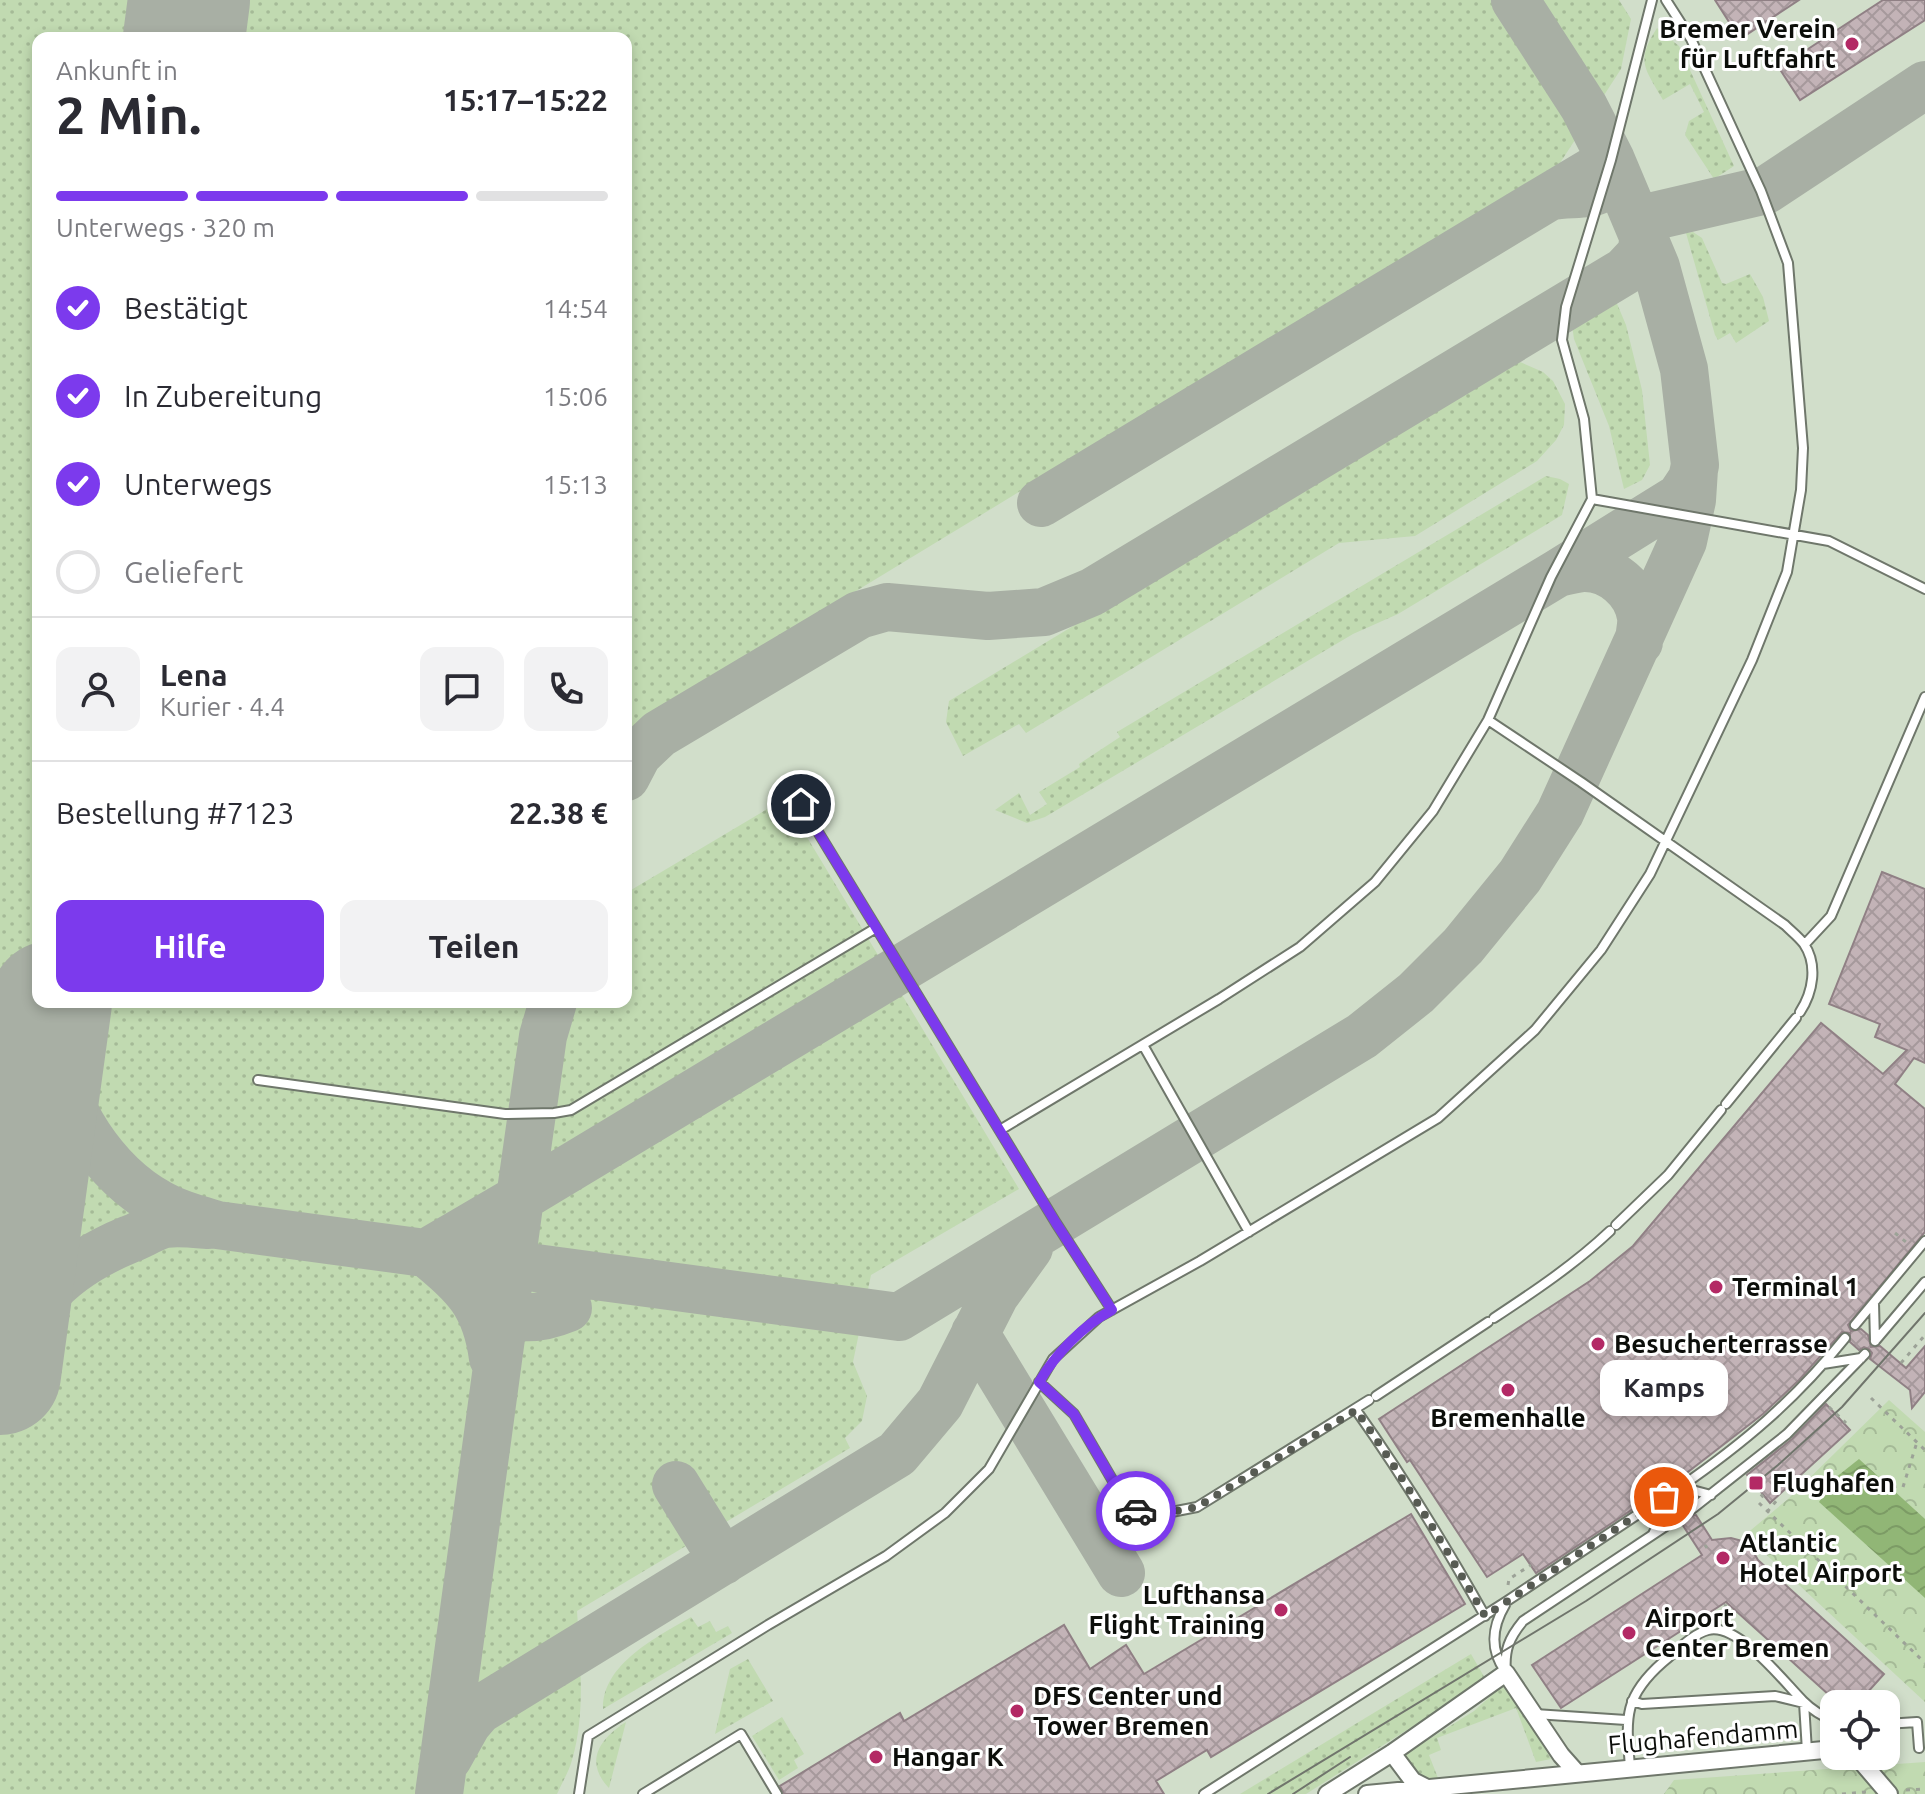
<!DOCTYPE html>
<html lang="de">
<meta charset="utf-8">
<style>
body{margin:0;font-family:Ubuntu,sans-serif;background:#f2f2f3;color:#2b2b33;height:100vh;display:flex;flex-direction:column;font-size:30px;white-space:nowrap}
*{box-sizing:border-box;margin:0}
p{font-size:26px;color:#7c7c81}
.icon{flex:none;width:44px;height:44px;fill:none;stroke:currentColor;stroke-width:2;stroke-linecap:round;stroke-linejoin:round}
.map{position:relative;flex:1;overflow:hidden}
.drawer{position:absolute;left:32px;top:32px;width:600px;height:976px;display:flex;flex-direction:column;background:#fff;border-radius:16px;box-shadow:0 4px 12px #0003}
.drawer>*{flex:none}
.tools{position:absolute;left:1820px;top:1690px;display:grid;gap:16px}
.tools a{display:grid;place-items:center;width:80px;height:80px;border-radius:16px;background:#fff;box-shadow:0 4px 12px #0003;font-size:40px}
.pin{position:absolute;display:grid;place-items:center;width:68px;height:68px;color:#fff;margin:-34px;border:4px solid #fff;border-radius:50%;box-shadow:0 2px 8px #0007}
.courier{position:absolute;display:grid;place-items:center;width:80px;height:80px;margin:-40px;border:6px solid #7c3aed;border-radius:50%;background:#fff;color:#222;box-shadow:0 2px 10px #0007}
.bubble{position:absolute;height:56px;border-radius:16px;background:#fff;box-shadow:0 4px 12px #0003;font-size:26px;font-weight:700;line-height:56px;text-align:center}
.summary em{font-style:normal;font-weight:700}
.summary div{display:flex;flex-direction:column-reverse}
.summary{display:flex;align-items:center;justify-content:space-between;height:136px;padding:0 24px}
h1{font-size:52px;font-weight:700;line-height:60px}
.bar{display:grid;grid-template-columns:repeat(4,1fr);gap:12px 8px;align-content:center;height:96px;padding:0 24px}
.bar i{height:10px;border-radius:6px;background:#e1e1e2}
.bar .current{background:#7c3aed}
.bar p{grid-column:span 4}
.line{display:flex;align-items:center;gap:20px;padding:0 24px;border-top:2px solid #e1e1e2}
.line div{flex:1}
.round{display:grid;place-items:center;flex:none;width:84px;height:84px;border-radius:16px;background:#f2f2f3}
ol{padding:0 24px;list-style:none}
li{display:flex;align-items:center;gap:24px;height:88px}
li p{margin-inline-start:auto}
li .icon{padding:8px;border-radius:50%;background:#7c3aed;color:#fff;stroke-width:4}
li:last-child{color:#7c7c81}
li i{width:44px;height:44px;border:4px solid #e1e1e2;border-radius:50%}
.primary-button{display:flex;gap:16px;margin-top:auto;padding:16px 24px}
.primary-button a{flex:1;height:92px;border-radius:16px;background:#7c3aed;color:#fff;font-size:32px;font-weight:700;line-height:92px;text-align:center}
.primary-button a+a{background:#f2f2f3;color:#2b2b33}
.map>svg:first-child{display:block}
.built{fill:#d1deca;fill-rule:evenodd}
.grass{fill:url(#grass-dots)}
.park{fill:url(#park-crowns)}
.water{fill:url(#water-waves)}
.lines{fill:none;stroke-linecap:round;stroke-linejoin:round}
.taxiway{stroke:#a8afa4;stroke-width:48}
.runway{stroke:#a8afa4;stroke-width:122}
.building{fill:url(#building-cross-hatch);stroke:#908085;stroke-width:2}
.lane-casing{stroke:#6f776b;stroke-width:12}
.street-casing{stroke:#6f776b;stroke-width:20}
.path{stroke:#9ca297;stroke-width:3;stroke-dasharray:4 6;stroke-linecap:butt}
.lane{stroke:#fff;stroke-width:8}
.street{stroke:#fff;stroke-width:16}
.tram{stroke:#70756c;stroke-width:2}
.done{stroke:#575b53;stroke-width:8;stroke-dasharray:0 14.4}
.route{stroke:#7c3aed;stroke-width:10}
.poi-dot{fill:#b32965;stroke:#fff;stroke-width:3}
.labels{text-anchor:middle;stroke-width:6;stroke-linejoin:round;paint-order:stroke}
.poi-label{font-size:26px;font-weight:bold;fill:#0c0e0a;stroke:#fff;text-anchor:start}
.street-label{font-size:26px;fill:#0c0e0a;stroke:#fff}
</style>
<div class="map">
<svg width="1925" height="1794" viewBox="0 0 1925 1794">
<defs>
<pattern id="grass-dots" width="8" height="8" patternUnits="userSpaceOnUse" patternTransform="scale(2)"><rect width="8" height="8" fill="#c1dab1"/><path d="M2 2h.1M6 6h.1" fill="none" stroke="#a5ba97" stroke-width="1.8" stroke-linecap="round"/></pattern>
<pattern id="park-crowns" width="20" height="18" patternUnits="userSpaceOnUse" patternTransform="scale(2)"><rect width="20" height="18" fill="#c1dab1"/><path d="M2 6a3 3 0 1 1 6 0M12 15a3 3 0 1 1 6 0" fill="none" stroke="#a5ba97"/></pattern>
<pattern id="water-waves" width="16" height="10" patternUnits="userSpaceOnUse" patternTransform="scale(2)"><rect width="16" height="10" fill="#91b676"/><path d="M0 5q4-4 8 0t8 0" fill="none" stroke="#7c9b65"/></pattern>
<pattern id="building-cross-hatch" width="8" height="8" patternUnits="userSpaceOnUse" patternTransform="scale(2)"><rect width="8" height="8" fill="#c3b3b7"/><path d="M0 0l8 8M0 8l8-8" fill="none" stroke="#a6999c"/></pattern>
</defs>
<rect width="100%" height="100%" fill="#e1e9db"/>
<path class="built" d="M0 0H1925V1794H0ZM38 38H626V1002H38ZM1834 1704H1886V1756H1834Z"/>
<path class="grass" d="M0 0H1619L1631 19 1621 69 1560 163 626 731V38H38V1002H626V893L784 799 1019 1189 871 1275 853 1362 867 1396 862 1421 845 1438 850 1448 577 1611C580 1660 586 1713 572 1760 569 1771 562 1783 557 1794H0Z
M1657 28 1679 46 1734 166 1714 179 1685 135 1689 121 1704 112 1690 84 1663 100C1645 68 1635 62 1657 28Z
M1693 232 1702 238 1722 283 1726 284 1750 274 1763 297 1769 321 1736 343 1730 333 1718 340 1715 335 1686 233Z
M1615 299 1626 325 1642 390 1650 465 1642 480 1624 489 1609 426 1574 339 1572 325Z
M1510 362H1520L1543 372 1553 381 1565 404 1564 425 1556 440 1537 461 1415 536 1339 543 1026 733 1019 724 963 756 946 722 949 701Z
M1546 476 1560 479 1569 484 1562 515 1398 614 1353 634 1045 817 1027 823 995 810 1019 793 1030 815 1047 804 1039 792 1080 767 1079 764 1120 737 1117 732Z
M691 1617 698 1627 710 1621 716 1632 728 1626 732 1633 603 1709C602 1664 657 1637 691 1617Z
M1471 1654 1486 1680 1306 1794H1240Z
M748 1659 773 1701 715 1734 730 1669Z
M1502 1686 1513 1696 1551 1759 1536 1762 1516 1708 1437 1738 1441 1750 1429 1755 1438 1778 1422 1781 1401 1757 1474 1711Z
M782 1717 804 1754 794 1760 798 1768 779 1780 752 1736Z
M626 1722 609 1788C584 1762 599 1739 626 1722Z"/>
<path class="park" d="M1889 1400 1925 1432V1702L1745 1535 1788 1499Z
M1925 1762V1794H1664L1674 1780Z"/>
<path class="water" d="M1859 1459 1925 1519V1598L1819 1502 1835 1478Z"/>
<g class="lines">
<path class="taxiway" d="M1637 220 1766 190 1925 85
M1041 503 1549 197 1611 160C1615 204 1577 190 1549 197
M1558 573C1566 571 1575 569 1583 568 1611 567 1637 590 1641 617 1642 625 1639 635 1639 642
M626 777 638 754 659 734 859 615 887 607 988 616 1044 612 1092 592 1625 271 1641 254 1644 236
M56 1002C55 1020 54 1039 57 1057 67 1119 113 1183 170 1209 185 1216 202 1220 217 1225L899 1317 1362 1036 1416 993 1463 946 1520 876 1560 813 1683 541 1692 500 1694 469
M0 1172 27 1176
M480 1291C505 1323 534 1322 568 1308
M975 1333 1121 1573
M493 1358C486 1305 466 1285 426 1253L520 1198 543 1036 553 1002
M0 1392C18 1312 55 1270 130 1239 141 1235 153 1227 165 1224 178 1222 195 1224 208 1225
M676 1485 723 1561
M448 1758 467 1724 479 1710 897 1454 940 1403 995 1295 1029 1248
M439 1794 520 1198 1558 573 1680 497 1692 479 1695 465 1684 369 1656 267 1611 160 1584 107 1515 0"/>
<path class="runway" d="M184 38 189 0
M0 1374 51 1002"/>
</g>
<path class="building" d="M1715 0H1799L1740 39Z
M1883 0H1925V20L1800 100 1779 68Z
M1882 872 1925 889V1063L1914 1058 1895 1084 1925 1109V1232L1848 1325 1851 1331 1861 1329 1868 1335 1871 1347 1880 1346 1906 1368 1925 1346V1392L1912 1408 1910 1390 1870 1359 1872 1353 1869 1349 1864 1347 1859 1350 1850 1342V1333L1842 1332 1799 1380 1763 1414 1675 1482 1672 1488 1675 1494 1683 1495 1688 1503 1686 1513 1690 1516 1696 1515 1712 1540 1731 1538 1742 1541 1751 1548 1758 1560 1884 1674 1857 1704H1839L1726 1602 1561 1708 1532 1665 1702 1555 1682 1524 1684 1515 1680 1511 1674 1512 1670 1505V1494L1662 1490 1536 1573 1523 1554 1487 1577 1410 1460 1407 1462 1379 1419 1590 1281 1633 1246 1821 1023 1883 1074 1907 1050 1875 1037 1880 1024 1829 1004Z
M1826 1404 1850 1430 1770 1503 1747 1475 1792 1439Z
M1411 1514 1465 1604 1211 1757 1207 1750 1156 1781 1164 1794H784L780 1786 900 1713 904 1721 1064 1625 1090 1669 1126 1645 1144 1674Z"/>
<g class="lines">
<g class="lane-casing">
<path id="lane" d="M1592 499 1829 541 1925 589
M1488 720 1581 782 1785 925C1791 931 1799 937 1804 944 1818 965 1813 992 1800 1012
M801 804 1056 1223 1112 1310
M1805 944 1831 916 1925 697
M1143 1045 1249 1232
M258 1080 505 1114 554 1113 571 1110 876 928
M1726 1104 1796 1018
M1000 1130 1219 999 1300 947 1375 882 1433 811 1488 720 1551 577 1592 499 1584 419 1562 340 1566 307 1611 160 1652 0
M1616 1225 1668 1175 1721 1110
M1874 1303 1875 1341
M1494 1318C1535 1291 1575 1264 1610 1231
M1855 1325 1925 1241
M1875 1341 1925 1282
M1823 1364 1861 1358
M1039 1382 1074 1414 1124 1500 1136 1511 1151 1516 1197 1507 1369 1400
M1376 1396 1488 1322
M1356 1410C1403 1476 1445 1545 1485 1616
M1681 1487 1711 1495
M1679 1488C1744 1443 1795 1400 1845 1338
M1692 1509 1787 1434 1865 1354
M1653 1534 1660 1520 1664 1497
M1505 1671C1490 1650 1492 1627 1505 1605
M1506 1673C1504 1650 1509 1638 1523 1621L1678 1518
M1632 1701 1642 1704 1775 1696 1804 1703 1807 1751
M1535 1714 1626 1720
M1886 1724 1917 1722 1919 1748
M1630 1767C1626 1718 1623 1697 1663 1662 1676 1652 1692 1634 1708 1630 1738 1622 1784 1682 1803 1701 1811 1709 1824 1717 1834 1721
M579 1794 588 1736 768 1625 886 1556 945 1513 989 1469 1053 1359 1099 1317 1200 1261 1438 1118 1535 1030 1601 950 1650 874 1752 660 1787 572 1801 490 1803 448 1788 263 1761 191 1691 39 1666 0
M643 1794 741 1734 777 1794
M1204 1794 1507 1601 1664 1497"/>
</g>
<g class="street-casing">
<path id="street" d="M1392 1753 1413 1781 1429 1789
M1852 1756 1860 1760 1889 1794
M1327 1794 1392 1753 1506 1673 1561 1755 1577 1773
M1367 1794 1834 1749"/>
</g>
<path class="path" d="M1895 1233 1906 1242
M1901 1363 1925 1335
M1871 1398 1925 1450
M1829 1407 1846 1423
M1748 1479 1764 1498
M1903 1487 1917 1442
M1759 1503 1925 1663
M1767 1512 1778 1499
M1705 1545 1707 1548
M1508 1585 1509 1579 1531 1565
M1723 1618 1726 1602
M1906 1790 1925 1789
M1842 1794 1866 1792"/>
<use href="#lane" class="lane"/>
<use href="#street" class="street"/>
<path class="tram" d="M1268 1794 1586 1601 1718 1514 1778 1465 1842 1407 1925 1313
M1293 1794 1350 1757"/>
</g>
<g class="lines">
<path class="done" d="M1136 1511 1151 1516 1197 1507 1356 1410C1403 1477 1444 1545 1485 1616L1664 1497"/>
<path class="route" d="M801 804 1056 1223 1112 1310C1082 1326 1056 1354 1039 1382L1074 1414 1124 1500 1136 1511"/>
</g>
<g class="poi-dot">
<circle cx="1852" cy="44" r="8"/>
<circle cx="1716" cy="1287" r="8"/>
<circle cx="1598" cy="1344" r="8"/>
<circle cx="1508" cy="1390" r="8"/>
<rect x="1748" y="1475" width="16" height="16" rx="4"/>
<circle cx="1723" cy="1558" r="8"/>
<circle cx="1281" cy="1610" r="8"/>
<circle cx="1629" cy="1633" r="8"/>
<circle cx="1017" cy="1711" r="8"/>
<circle cx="876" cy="1757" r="8"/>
</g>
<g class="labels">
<g class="poi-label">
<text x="1836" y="38" text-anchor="end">Bremer Verein<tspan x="1836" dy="30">für Luftfahrt</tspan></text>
<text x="1732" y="1296">Terminal 1</text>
<text x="1614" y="1353">Besucherterrasse</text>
<text x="1508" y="1427" text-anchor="middle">Bremenhalle</text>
<text x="1772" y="1492">Flughafen</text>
<text x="1739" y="1552">Atlantic<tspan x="1739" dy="30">Hotel Airport</tspan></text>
<text x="1265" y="1604" text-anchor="end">Lufthansa<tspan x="1265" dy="30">Flight Training</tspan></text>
<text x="1645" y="1627">Airport<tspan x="1645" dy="30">Center Bremen</tspan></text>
<text x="1033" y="1705">DFS Center und<tspan x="1033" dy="30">Tower Bremen</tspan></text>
<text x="892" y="1766">Hangar K</text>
</g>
<g class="street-label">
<text transform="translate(1703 1737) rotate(-5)" y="9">Flughafendamm</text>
</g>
</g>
</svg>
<div class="tools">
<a><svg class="icon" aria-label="locate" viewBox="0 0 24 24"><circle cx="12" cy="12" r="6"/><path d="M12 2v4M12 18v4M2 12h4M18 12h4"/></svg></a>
</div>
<div class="pin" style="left:1664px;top:1497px;background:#ea580c"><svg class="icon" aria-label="bag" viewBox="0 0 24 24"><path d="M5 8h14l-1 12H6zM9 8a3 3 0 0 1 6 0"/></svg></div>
<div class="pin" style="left:801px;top:804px;background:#1f2937"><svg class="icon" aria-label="home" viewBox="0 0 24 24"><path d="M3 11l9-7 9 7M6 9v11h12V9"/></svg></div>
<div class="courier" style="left:1136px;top:1511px"><svg class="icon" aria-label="car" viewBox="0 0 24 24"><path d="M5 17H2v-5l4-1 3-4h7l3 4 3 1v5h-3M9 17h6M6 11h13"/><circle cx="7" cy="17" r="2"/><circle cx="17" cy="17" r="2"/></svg></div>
<div class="bubble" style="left:1600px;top:1360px;width:128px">Kamps</div>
<section class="drawer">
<div class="summary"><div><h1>2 Min.</h1><p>Ankunft in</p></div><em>15:17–15:22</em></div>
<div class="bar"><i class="current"></i><i class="current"></i><i class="current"></i><i></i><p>Unterwegs · 320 m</p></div>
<ol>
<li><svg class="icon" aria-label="check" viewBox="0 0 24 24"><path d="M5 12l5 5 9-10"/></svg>Bestätigt<p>14:54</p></li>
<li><svg class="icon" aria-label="check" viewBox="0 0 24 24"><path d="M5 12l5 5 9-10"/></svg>In Zubereitung<p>15:06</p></li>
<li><svg class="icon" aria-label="check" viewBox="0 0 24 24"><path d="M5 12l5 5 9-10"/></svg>Unterwegs<p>15:13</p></li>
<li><i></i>Geliefert</li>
</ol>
<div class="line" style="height:144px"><a class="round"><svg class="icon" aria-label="person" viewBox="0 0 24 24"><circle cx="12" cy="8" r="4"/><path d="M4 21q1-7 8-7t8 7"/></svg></a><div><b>Lena</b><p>Kurier · 4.4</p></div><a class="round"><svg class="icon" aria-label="chat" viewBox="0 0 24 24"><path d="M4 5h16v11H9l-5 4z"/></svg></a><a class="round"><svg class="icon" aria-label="phone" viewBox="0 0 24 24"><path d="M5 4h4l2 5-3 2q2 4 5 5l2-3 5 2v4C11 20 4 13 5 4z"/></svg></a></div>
<div class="line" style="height:104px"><div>Bestellung #7123</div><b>22.38 €</b></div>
<div class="primary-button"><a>Hilfe</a><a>Teilen</a></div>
</section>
</div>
